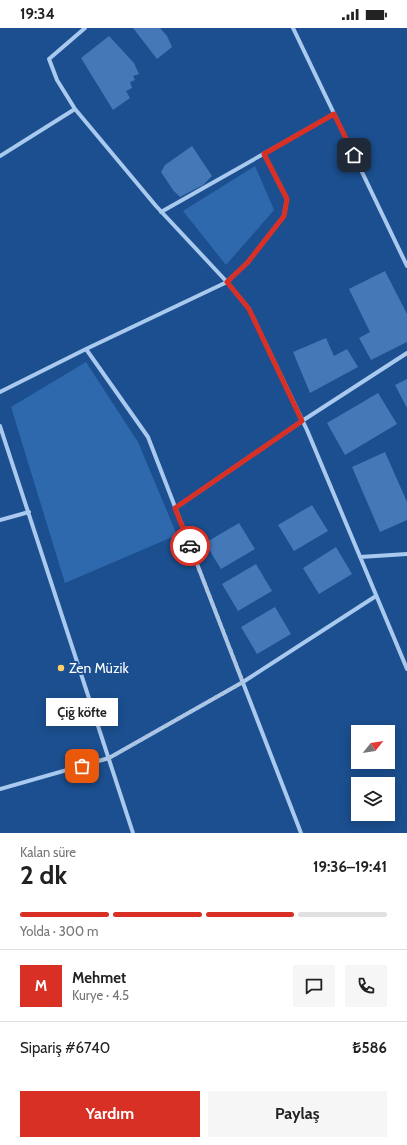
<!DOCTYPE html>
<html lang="tr">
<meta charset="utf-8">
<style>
body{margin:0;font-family:Cabin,sans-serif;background:#f6f6f6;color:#222;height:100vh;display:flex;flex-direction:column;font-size:15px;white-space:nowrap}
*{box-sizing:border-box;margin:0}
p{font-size:13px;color:#767676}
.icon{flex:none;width:22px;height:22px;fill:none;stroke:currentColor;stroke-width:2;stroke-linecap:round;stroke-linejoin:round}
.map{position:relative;height:805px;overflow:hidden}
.details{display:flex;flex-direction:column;background:#fff;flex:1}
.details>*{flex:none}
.needle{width:26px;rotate:60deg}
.controls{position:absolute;left:351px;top:697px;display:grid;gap:8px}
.controls a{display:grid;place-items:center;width:44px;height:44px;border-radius:0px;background:#fff;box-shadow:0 2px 10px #0003;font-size:20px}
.pin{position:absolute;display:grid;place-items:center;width:34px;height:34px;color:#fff;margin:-17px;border-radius:8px;box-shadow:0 2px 6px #0006}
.courier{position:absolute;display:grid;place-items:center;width:40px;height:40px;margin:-20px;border:3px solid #d93025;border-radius:50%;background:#fff;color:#222;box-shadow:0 1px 5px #0007}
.bubble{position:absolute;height:28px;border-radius:0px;background:#fff;box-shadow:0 2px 10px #0003;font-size:13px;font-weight:700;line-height:28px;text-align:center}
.overview em{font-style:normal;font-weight:700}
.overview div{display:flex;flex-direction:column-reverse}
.overview{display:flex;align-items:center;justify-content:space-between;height:68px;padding:0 20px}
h1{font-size:26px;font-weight:700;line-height:30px}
.bar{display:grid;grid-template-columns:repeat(4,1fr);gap:6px 4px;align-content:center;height:48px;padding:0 20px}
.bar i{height:5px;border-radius:3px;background:#e0e0e0}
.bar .active{background:#d93025}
.bar p{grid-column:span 4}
.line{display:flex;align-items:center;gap:10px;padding:0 20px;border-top:1px solid #e0e0e0}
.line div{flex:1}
.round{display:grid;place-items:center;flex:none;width:42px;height:42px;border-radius:0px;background:#f6f6f6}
.primary-button{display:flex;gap:8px;margin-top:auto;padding:8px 20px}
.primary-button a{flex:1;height:46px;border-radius:0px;background:#d93025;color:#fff;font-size:16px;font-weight:700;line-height:46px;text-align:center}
.primary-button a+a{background:#f6f6f6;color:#222}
.status{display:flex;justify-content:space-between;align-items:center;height:28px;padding:0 20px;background:#fff;direction:ltr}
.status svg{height:11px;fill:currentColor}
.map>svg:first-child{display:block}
.green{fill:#2e69ad}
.building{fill:#4478b7}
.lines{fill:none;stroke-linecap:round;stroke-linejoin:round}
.minor{stroke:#a9c9ee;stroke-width:4}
.done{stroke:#afc1d8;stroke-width:4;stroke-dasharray:0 7.2}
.route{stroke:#d93025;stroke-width:5}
.poi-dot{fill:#ffd166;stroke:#1b4f8f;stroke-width:1.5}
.labels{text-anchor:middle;stroke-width:4;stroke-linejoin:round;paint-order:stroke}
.poi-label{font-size:14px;fill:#fff;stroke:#1b4f8f;text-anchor:start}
</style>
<div class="status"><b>19:34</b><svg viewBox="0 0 49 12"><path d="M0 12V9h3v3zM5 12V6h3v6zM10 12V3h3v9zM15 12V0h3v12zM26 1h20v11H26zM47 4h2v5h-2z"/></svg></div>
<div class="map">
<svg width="407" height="805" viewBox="0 0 407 805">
<rect width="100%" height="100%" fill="#1b4f8f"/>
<path class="green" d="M255 138 274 182 226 237 183 183Z
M86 334 138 414 177 507 65 555 11 379Z"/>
<path class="building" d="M133 0H160L167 8 172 19 157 31Z
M109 8 134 35 139 46 133 48 135 52 130 54 132 60 126 63 130 70 113 82 81 30Z
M192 118 212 148 203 157 180 169 173 162 161 144 165 137Z
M385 243 407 286V314L371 332 359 310 370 304 349 261Z
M326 310 334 328 347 321 358 339 310 365 293 324Z
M407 351V380L395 357Z
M378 365 397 396 345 427 327 395Z
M385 424 407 474V492L380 504 352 439Z
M312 477 328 503 294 523 278 497Z
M239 495 255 521 221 541 205 515Z
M336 519 352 546 319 566 303 540Z
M256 536 272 563 238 583 222 556Z
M275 579 291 606 257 626 241 599Z"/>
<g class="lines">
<path class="minor" d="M85 0 49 31 57 52 75 81 156 178 227 254 249 281 307 402 407 641
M293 0 407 238
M0 128 75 81
M161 184 334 86
M86 321 148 409 301 805
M0 364 86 321 227 254 248 234 284 188 287 171 264 126
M0 398 133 805
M175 480 302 393 407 325
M0 492 29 484
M360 529 407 526
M0 761 109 730 243 654 376 568"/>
</g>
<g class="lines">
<path class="done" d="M82 738 109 730 243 654 190 518"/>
<path class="route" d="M190 518 175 480 302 393 249 281 227 254 248 234 284 188 287 171 264 126 334 86 354 127"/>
</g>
<circle class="poi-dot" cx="61" cy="640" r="4"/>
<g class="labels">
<g class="poi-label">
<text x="69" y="645">Zen Müzik</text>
</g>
</g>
</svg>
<div class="controls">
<a><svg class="needle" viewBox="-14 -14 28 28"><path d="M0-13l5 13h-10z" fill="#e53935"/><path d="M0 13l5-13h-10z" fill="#767676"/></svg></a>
<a><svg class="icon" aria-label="layers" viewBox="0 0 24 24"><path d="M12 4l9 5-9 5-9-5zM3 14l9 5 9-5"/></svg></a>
</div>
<div class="pin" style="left:82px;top:738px;background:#ea580c"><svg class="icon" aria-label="bag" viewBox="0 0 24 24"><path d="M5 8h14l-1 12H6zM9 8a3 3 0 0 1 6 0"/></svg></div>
<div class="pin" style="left:354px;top:127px;background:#1f2937"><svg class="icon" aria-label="home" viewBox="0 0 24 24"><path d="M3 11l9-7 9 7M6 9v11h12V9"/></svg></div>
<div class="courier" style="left:190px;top:518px"><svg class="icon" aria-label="car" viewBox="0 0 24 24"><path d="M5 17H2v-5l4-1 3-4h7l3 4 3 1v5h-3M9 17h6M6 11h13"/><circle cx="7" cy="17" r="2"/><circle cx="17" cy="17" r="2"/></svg></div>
<div class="bubble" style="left:46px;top:670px;width:72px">Çiğ köfte</div>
</div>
<section class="details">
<div class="overview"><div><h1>2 dk</h1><p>Kalan süre</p></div><em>19:36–19:41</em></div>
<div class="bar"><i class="active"></i><i class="active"></i><i class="active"></i><i></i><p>Yolda · 300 m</p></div>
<div class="line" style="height:72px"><b class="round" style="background:#d93025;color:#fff">M</b><div><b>Mehmet</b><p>Kurye · 4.5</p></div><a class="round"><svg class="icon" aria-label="chat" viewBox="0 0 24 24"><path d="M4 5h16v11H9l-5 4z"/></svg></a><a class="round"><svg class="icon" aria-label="phone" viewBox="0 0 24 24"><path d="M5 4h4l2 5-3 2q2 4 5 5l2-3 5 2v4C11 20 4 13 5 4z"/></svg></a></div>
<div class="line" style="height:52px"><div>Sipariş #6740</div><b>₺586</b></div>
<div class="primary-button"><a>Yardım</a><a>Paylaş</a></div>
</section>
